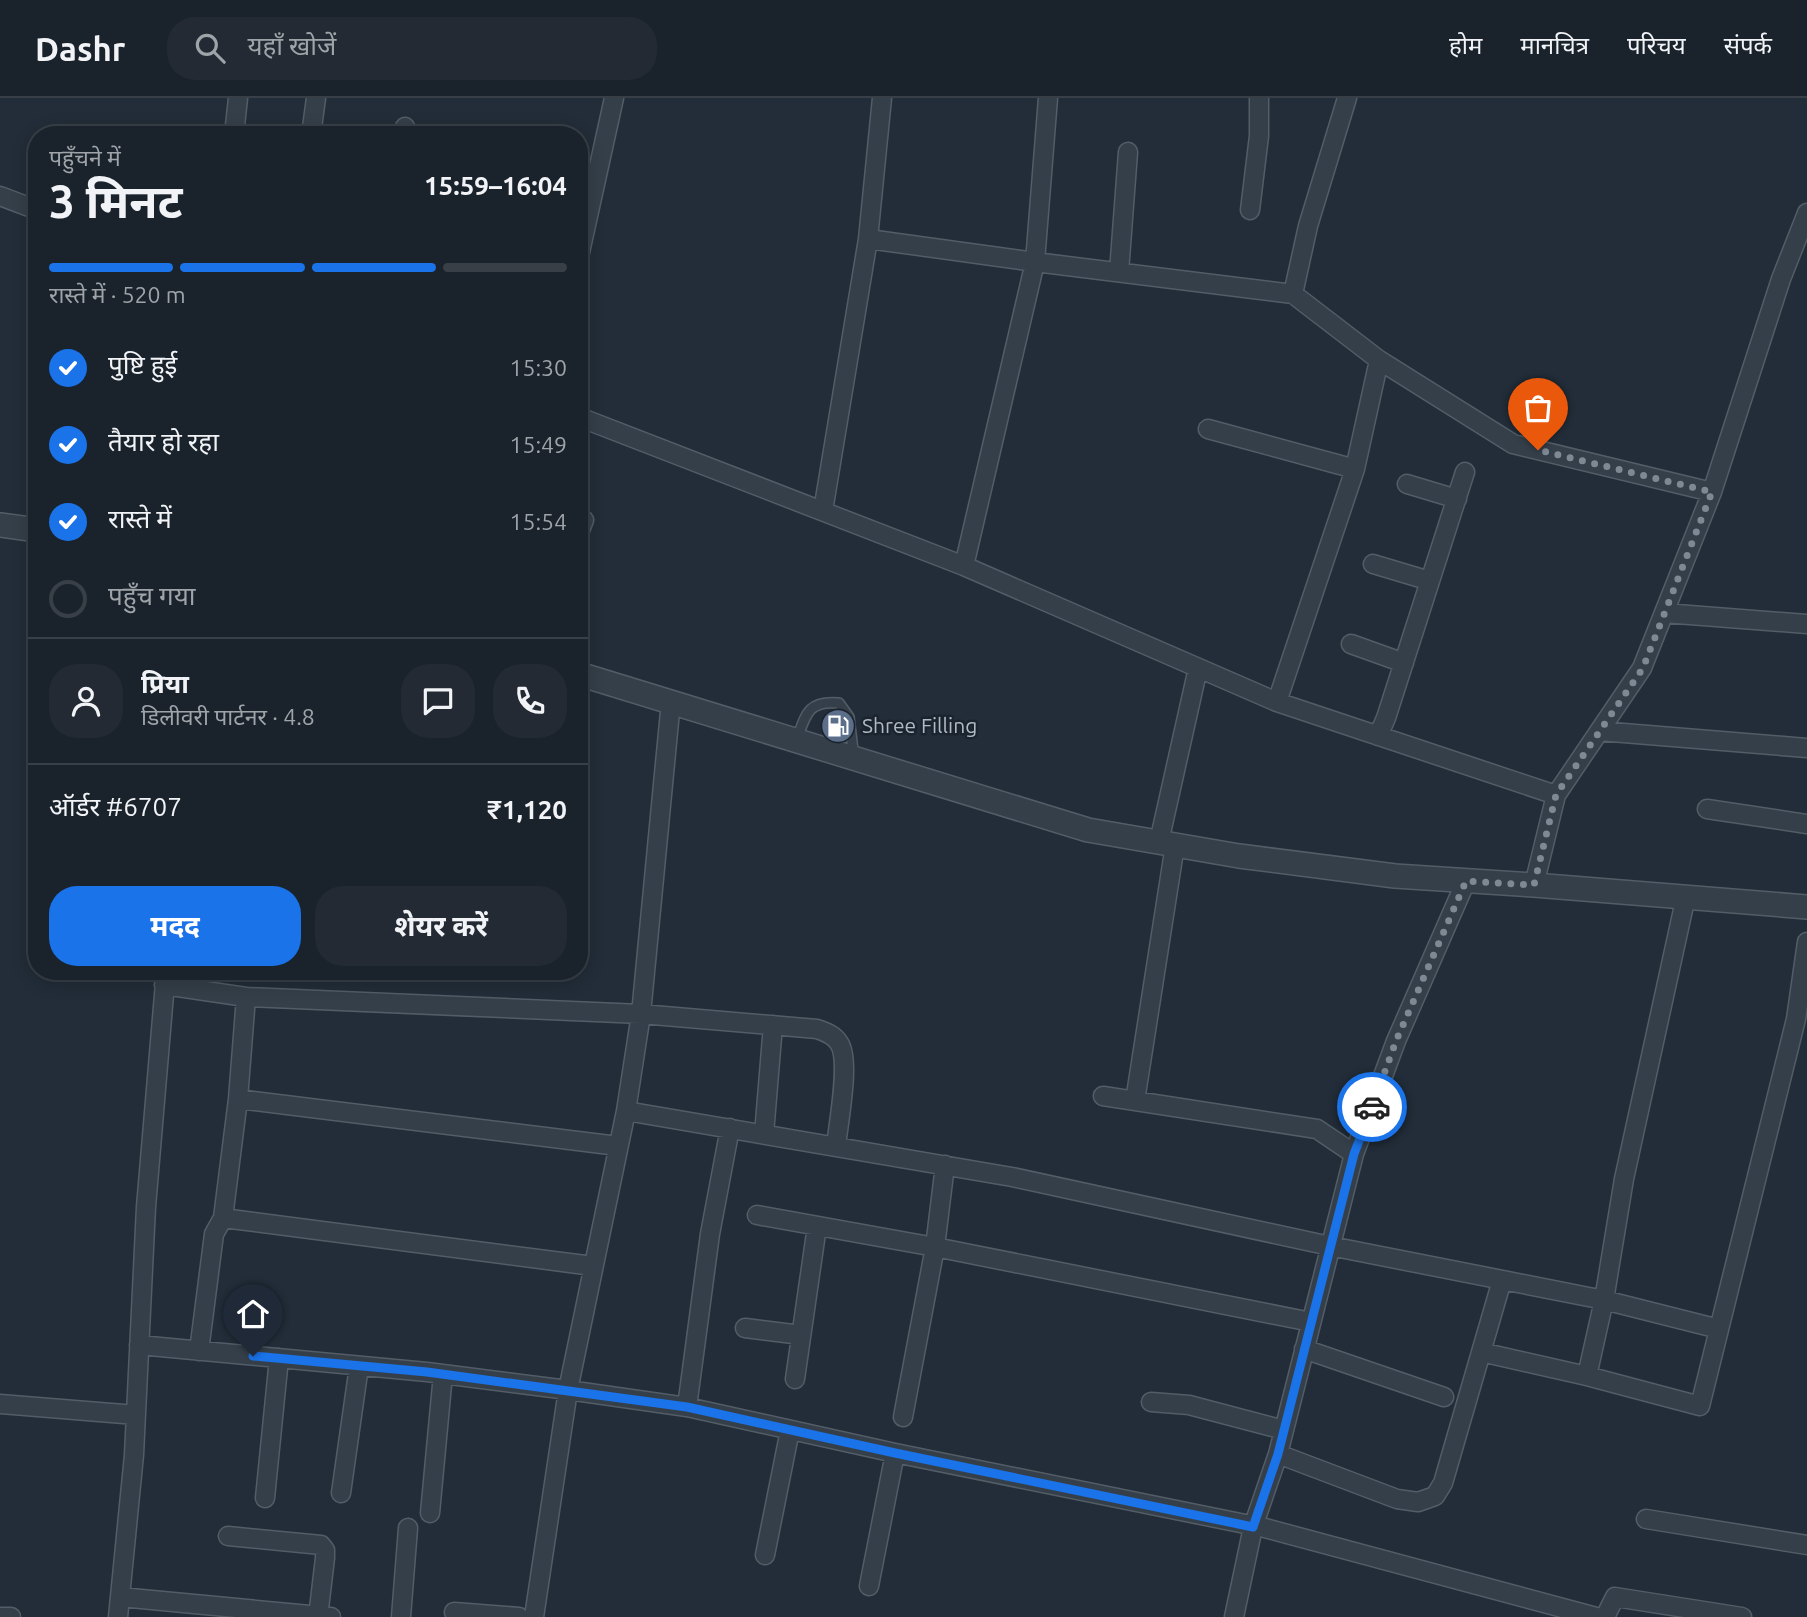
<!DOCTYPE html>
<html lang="hi">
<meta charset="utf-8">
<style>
body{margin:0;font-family:Ubuntu,"Noto Sans Devanagari",sans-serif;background:#232a33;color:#f1f3f6;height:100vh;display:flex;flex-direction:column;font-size:26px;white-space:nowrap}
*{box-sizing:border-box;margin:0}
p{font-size:23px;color:#9fa4a9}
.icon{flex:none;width:38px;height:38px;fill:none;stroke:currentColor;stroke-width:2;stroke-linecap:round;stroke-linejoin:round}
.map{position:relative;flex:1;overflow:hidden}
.side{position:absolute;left:28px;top:28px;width:560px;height:854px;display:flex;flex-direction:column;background:#1a222b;border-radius:28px;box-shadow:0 4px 18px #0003,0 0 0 2px #383f47}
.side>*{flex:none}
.pin{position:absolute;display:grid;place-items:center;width:60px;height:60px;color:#fff;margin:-72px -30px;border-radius:50% 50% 50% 0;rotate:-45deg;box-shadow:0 0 7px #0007}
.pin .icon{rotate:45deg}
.courier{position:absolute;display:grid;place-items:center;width:70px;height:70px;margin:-35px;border:5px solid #1a73e8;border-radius:50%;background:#fff;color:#222;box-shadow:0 2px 9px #0007}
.summary em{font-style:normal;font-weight:700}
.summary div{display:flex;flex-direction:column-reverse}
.summary{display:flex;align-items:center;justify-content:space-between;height:119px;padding:0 21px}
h1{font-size:46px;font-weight:700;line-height:52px}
.bar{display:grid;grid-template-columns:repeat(4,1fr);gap:10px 7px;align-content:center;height:84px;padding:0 21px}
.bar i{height:9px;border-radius:5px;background:#383f47}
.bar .selected{background:#1a73e8}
.bar p{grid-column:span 4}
.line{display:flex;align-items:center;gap:18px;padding:0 21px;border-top:2px solid #383f47}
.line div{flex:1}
.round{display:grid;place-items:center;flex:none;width:74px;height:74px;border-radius:28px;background:#232a33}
ol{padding:0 21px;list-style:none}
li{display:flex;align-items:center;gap:21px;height:77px}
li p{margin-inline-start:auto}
li .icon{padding:7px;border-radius:50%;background:#1a73e8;color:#fff;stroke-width:4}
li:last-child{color:#9fa4a9}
li i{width:38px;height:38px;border:4px solid #383f47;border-radius:50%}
.action{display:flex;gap:14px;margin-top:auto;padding:14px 21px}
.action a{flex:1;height:80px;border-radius:28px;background:#1a73e8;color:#fff;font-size:28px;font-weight:700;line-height:80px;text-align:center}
.action a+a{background:#232a33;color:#f1f3f6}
header{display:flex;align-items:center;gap:42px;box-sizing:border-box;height:98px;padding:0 35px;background:#1a222b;border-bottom:2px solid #383f47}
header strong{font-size:33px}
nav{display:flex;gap:38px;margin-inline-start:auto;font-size:24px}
.search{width:490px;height:63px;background:#232a33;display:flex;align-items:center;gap:18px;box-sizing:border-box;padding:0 24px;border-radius:28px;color:#9fa4a9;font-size:26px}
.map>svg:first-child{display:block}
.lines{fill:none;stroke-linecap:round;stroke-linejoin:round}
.service-casing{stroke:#535d67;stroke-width:12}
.minor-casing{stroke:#535d67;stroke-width:21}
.tertiary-casing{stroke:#535d67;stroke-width:26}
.service{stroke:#353f49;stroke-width:9}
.minor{stroke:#353f49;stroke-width:18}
.tertiary{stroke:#353f49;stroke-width:23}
.done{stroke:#7e8994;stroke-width:7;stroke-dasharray:0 12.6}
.route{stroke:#1a73e8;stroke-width:9}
.labels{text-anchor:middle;stroke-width:5;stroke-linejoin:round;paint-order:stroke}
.poi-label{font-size:21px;fill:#b0bac5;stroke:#1b242e;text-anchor:start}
</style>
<header>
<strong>Dashr</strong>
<div class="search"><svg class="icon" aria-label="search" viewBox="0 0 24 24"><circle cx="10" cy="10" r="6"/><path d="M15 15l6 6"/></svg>यहाँ खोजें</div>
<nav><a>होम</a><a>मानचित्र</a><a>परिचय</a><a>संपर्क</a></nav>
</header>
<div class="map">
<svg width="1807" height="1519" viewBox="0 0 1807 1519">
<rect width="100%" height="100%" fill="#222d39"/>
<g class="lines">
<g class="service-casing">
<path id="service" d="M797 641C806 616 808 602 839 605L849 619 854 660"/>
</g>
<g class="minor-casing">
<path id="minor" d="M234 37 238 0
M311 37 316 0
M404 37 405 29
M0 98 37 112
M1250 112 1259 38V0
M868 141 1035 164 1048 0
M579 159 614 0
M1119 174 1128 54
M1293 196 1379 262 1513 346 1712 394 1642 570 1556 697 1534 787
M579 319 964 468 1277 604 1556 697
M1208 331 1355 371
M1407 386 1457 401
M1712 394 1781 181 1807 115
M823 413 868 141 882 0
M579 419 584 422 579 435
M1373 466 1430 483
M964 468 1035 164 1293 196 1308 128 1347 0
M1664 515 1807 526
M1351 546 1404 565
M1277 604 1355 371 1379 262
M1599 633 1807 650
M1378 638 1386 620 1465 374
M1707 711 1807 726
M1159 744 1198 570
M164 887 246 899 641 916 817 931C826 934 834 937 839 945 851 962 838 1026 836 1049
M246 899 238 1001 618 1048
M1103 998 1317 1031 1354 1056
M1135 1003 1175 747
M626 1013 1012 1079 1330 1148 1604 1202 1719 1231
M764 1036 773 927
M757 1117 935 1149 945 1067
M223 1120 593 1168
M745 1230 801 1237
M139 1247 427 1274 568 1292 626 1013 641 916 671 603
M1304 1251 1444 1299
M199 1253 214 1136 223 1120 238 1001
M1481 1254 1587 1278 1700 1308 1796 921 1807 844
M1587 1278 1604 1202 1624 1081 1686 798
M795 1281 817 1128
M1151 1304 1189 1307 1284 1332
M0 1306 136 1317
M687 1309 710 1136 730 1030
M903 1319 935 1149 1311 1224
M1278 1356 1397 1401 1418 1404 1435 1398 1443 1385 1502 1182
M341 1395 359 1268
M265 1400 279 1260
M430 1415 443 1276
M1646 1421 1807 1447
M228 1438 321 1447 325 1452V1460L318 1519
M765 1457 790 1332
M869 1488 895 1355
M120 1499 331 1519
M454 1514 519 1519
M0 1519H11
M118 1519 134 1357 146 1109 166 873
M401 1519 408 1430
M534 1519 568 1292 687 1309 895 1355 1265 1430 1596 1519
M1234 1519 1253 1429 1278 1356 1354 1056 1396 943 1466 783
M1605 1519 1615 1499 1742 1519"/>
</g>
<g class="tertiary-casing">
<path id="tertiary" d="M0 427 37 432
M579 576 1088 732 1239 758 1395 778 1534 787 1807 809"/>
</g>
<use href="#service" class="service"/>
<use href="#minor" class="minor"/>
<use href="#tertiary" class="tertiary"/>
</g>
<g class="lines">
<path class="done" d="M1372 1009 1396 943 1466 783 1534 787 1556 697 1643 570 1712 394 1538 352"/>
<path class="route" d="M253 1258 427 1274 687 1309 895 1355 1253 1429 1278 1356 1354 1056 1372 1009"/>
</g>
<defs>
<g id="fuel-disc" transform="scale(1.75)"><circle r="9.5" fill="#5c6f8a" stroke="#1b242e"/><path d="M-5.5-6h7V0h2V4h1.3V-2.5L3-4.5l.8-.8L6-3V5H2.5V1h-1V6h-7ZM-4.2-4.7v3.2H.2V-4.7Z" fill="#fff"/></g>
</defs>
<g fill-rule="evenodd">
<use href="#fuel-disc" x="838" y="628"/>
</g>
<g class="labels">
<g class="poi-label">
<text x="862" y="635">Shree Filling</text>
</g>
</g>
</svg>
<div class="pin" style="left:1538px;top:352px;background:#ea580c"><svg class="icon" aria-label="bag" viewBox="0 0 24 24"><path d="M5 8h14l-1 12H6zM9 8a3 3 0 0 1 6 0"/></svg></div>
<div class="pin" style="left:253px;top:1258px;background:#1f2937"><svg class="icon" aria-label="home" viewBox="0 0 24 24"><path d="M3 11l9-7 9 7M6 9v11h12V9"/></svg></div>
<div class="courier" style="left:1372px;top:1009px"><svg class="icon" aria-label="car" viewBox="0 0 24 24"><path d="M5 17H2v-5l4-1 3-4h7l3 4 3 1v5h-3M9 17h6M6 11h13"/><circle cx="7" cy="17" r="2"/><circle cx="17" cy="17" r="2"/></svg></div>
<section class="side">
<div class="summary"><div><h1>3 मिनट</h1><p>पहुँचने में</p></div><em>15:59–16:04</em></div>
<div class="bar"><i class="selected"></i><i class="selected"></i><i class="selected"></i><i></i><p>रास्ते में · 520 m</p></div>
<ol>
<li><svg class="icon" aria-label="check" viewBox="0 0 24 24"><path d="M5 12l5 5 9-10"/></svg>पुष्टि हुई<p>15:30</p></li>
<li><svg class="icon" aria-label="check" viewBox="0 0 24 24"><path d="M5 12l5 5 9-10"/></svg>तैयार हो रहा<p>15:49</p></li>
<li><svg class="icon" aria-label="check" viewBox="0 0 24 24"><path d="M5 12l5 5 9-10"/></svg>रास्ते में<p>15:54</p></li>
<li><i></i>पहुँच गया</li>
</ol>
<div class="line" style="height:126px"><a class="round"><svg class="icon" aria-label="person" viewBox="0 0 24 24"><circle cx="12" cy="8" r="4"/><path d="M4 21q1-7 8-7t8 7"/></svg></a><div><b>प्रिया</b><p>डिलीवरी पार्टनर · 4.8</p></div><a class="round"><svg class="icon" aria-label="chat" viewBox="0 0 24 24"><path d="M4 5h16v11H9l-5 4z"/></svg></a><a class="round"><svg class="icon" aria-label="phone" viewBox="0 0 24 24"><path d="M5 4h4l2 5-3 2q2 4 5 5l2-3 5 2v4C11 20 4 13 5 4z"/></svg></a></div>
<div class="line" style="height:91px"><div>ऑर्डर #6707</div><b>₹1,120</b></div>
<div class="action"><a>मदद</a><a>शेयर करें</a></div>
</section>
</div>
